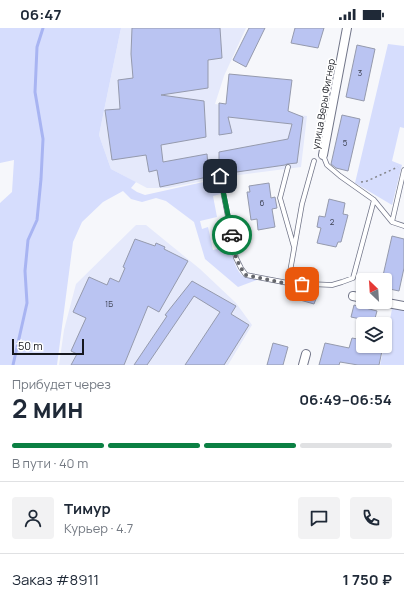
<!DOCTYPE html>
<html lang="ru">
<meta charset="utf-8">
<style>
body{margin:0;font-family:Manrope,sans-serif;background:#f2f2f3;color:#1f2937;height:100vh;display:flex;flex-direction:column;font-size:15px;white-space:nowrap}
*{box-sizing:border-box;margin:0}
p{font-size:13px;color:#747a83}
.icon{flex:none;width:22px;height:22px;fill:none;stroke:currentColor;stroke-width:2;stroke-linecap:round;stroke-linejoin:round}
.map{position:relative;height:337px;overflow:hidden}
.side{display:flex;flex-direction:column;background:#fff;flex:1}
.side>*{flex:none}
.needle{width:26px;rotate:335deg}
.tools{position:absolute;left:356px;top:245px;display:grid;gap:8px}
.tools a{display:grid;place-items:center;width:36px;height:36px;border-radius:4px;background:#fff;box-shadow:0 1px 3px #0004;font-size:20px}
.scale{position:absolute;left:12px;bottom:10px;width:72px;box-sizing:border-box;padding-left:4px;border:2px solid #16181f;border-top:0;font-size:11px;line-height:14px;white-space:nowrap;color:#16181f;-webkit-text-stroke:3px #fff;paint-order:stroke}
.pin{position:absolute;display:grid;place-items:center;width:34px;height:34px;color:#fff;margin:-17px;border-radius:8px;box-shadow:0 2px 6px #0006}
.courier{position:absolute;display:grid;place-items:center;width:40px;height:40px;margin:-20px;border:3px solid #0b8043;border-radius:50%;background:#fff;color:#222;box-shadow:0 1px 5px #0007}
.overview em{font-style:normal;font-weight:700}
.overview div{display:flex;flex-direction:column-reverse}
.overview{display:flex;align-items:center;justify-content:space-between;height:68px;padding:0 12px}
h1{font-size:26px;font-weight:700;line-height:30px}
.bar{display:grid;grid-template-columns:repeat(4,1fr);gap:6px 4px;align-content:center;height:48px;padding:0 12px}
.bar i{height:5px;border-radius:3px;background:#e0e1e3}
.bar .active{background:#0b8043}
.bar p{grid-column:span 4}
.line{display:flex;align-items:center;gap:10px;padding:0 12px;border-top:1px solid #e0e1e3}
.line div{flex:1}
.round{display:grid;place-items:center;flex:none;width:42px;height:42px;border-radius:4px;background:#f2f2f3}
.status{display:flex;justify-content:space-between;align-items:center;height:28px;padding:0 20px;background:#fff;direction:ltr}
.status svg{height:11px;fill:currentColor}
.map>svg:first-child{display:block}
.built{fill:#e5e9fb}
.green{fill:#d6ddfd}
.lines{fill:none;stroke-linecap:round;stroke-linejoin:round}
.stream{stroke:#a8b4f2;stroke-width:3}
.building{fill:#bac4f2;stroke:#959aad}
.service-casing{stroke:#717588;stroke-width:5.5}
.minor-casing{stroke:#717588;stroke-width:10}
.path{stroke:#84858b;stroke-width:1.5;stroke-dasharray:2 3;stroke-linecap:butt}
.service{stroke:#fff;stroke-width:4}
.minor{stroke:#fff;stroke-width:8}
.done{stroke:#64666c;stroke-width:4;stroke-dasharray:0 7.2}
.route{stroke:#0b8043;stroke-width:5}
.labels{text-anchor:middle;stroke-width:3.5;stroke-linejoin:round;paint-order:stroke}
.number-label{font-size:8px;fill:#3f4354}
.street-label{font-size:10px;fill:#16181f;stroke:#fff}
</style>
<div class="status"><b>06:47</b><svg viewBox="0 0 49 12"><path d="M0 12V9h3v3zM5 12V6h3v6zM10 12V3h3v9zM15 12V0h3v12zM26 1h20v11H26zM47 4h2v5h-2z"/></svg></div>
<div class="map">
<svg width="404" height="337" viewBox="0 0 404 337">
<rect width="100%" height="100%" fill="#f6f7fb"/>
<path class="built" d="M121 0H246L224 48 215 76 307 88 301 139 224 149 168 160H147L111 141 99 107Z
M136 197H146L200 241 236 275 252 297 228 337H59L64 302 76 256Z"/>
<path class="green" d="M0 0H121L99 107 111 141 136 154 131 160 137 164 145 167 217 151 220 166 213 168 217 189 200 193 202 201 208 199 213 222 220 220 219 213 230 211C232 223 233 240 243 248 247 250 255 250 259 251L238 259 205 231 194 194 166 173 156 170 142 174 131 171 123 163 103 174 82 194 73 214 57 337H0V175L12 164 14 132 0 135Z
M388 16 404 18V100L400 99 392 133 402 137 392 177 355 155Z
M400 279 404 280V337H380L384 318H385L392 281Z"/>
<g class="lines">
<path class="stream" d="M13 337 27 275 25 243 28 212 37 192 41 151 43 111 35 64 37 19 43 0"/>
</g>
<path class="building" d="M132 0H220L222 30 208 32V60L161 67 204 73 206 109 161 117 163 134 207 126 208 138H219V124L288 111 292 96 228 89 232 105 219 107V75L226 76 229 46 292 52 288 83 303 89 297 135 287 136 285 137 223 146 220 145 217 147 160 159 157 142 149 144 146 127 112 132 105 82 120 81 118 52 133 50 131 26Z
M249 0H265L246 39 233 32Z
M295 0H324L318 20 291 15Z
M357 17 375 21 364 73 346 69Z
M342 87 360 91 348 143 336 140 331 136Z
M269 155 271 170 275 169 277 180 272 181 275 199 258 202 257 191 251 192 247 164H250L249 158Z
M329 171 345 175 343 186 348 187 341 214H338L336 219 317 215 321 200 317 199 319 188 325 189Z
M392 208 404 211V240L399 263 385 260V252H382Z
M135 211 155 218 156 215 165 219 164 221 188 233 159 284 148 278 124 337H71L77 326 71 323 86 290 73 284 89 249 107 257 110 250 119 254 125 240 123 239Z
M192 253 236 278 231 286 249 297 224 337H185L220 284 194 268 147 337H134L167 288 165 287Z
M303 263 318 266 314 276 300 272Z
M354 277 377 283 374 294 351 289Z
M352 310 363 312V318H383L379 337H358L340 334 339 337H319L325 315 349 320Z
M273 315 288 319 283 337H267Z"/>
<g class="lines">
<g class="service-casing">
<path id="service" d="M288 139 280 170 294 219
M220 148 236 230 241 240 246 247 288 255 332 257 342 254 353 250 374 172 340 148 327 137 323 127
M374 172 392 194 404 198
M392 194 404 142
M288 255 302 176 314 133"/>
</g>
<g class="minor-casing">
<path id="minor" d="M323 127 347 0
M353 268 363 270
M382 274 404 278
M303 337 306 326"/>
</g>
<path class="path" d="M361 154 367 153 398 139"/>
<use href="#service" class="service"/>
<use href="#minor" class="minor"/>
</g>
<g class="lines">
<path class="done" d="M232 207 236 230 241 240 246 247 288 256H302"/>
<path class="route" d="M220 148 232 207"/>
</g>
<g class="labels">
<g class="number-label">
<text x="360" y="48">3</text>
<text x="345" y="118">5</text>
<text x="262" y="178">6</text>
<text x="332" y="197">2</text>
<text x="109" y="279">1Б</text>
</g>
<g class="street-label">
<text transform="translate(323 76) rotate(-80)" y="4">улица Веры Фигнер</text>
</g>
</g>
</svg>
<div class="tools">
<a><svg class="needle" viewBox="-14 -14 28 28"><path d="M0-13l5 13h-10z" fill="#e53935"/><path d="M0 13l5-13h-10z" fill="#747a83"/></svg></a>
<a><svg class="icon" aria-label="layers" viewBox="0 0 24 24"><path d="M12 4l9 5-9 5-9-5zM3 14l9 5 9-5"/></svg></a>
</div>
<div class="scale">50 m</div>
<div class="pin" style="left:302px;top:256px;background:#ea580c"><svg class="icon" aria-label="bag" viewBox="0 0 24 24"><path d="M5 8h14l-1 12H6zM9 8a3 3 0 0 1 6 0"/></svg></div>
<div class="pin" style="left:220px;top:148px;background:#1f2937"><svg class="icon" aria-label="home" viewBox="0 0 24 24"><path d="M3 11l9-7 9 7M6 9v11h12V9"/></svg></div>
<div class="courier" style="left:232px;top:207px"><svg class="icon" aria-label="car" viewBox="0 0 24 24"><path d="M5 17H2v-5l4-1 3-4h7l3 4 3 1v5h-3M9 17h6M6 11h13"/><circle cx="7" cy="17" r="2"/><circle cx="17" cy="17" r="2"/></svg></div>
</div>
<section class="side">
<div class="overview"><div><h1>2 мин</h1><p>Прибудет через</p></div><em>06:49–06:54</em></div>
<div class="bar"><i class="active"></i><i class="active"></i><i class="active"></i><i></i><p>В пути · 40 m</p></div>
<div class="line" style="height:72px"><a class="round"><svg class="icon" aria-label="person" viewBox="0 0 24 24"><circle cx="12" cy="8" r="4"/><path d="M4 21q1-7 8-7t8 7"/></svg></a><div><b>Тимур</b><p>Курьер · 4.7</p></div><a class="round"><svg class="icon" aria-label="chat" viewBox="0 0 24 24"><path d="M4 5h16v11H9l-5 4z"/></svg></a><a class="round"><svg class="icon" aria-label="phone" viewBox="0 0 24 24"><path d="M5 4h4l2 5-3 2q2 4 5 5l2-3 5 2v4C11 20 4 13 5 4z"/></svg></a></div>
<div class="line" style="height:52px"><div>Заказ #8911</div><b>1 750 ₽</b></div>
</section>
